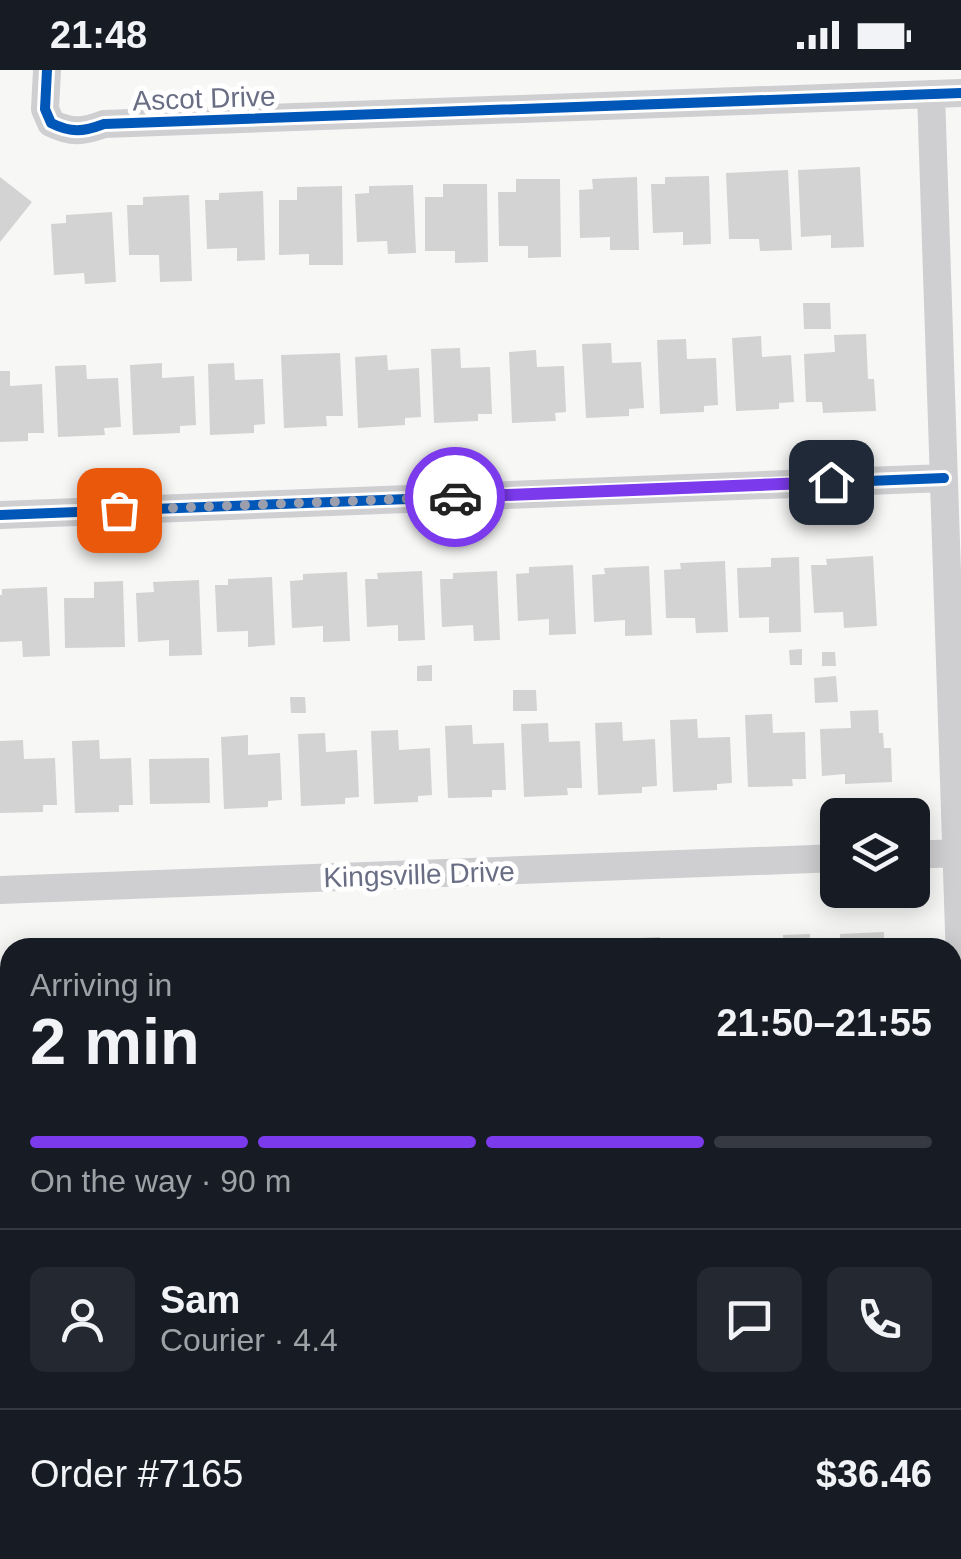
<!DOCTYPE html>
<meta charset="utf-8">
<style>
body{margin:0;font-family:Arial,sans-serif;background:#242831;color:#f1f3f6;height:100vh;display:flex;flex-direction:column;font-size:38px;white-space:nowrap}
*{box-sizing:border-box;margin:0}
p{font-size:32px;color:#9ea1a6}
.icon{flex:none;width:55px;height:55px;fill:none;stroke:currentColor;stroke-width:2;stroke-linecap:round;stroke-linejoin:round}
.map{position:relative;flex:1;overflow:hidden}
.side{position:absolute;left:0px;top:868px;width:962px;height:622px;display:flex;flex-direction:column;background:#171b24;border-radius:30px 30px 0 0;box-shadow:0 5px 25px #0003}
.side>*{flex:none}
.controls{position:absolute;left:820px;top:728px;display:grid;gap:20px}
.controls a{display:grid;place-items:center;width:110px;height:110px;border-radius:15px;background:#171b24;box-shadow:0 5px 25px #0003;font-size:50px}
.pin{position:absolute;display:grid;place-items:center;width:85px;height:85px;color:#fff;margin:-42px;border-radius:20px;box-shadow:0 5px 15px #0006}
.courier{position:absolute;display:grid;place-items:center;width:100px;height:100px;margin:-50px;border:8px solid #7c3aed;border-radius:50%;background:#fff;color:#222;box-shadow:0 2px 12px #0007}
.head em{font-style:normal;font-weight:600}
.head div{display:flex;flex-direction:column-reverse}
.head{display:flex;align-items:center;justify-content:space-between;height:170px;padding:0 30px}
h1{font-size:65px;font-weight:600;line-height:75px}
.bar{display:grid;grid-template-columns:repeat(4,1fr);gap:15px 10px;align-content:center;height:120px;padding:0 30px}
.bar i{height:12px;border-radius:8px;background:#363941}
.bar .selected{background:#7c3aed}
.bar p{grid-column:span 4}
.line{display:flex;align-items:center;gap:25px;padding:0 30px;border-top:2px solid #363941}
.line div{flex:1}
.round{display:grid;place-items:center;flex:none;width:105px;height:105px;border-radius:15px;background:#242831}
.status{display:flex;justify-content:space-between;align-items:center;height:70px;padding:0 50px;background:#171b24;direction:ltr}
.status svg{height:28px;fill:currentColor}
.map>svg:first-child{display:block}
.built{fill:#e7e7e8}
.building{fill:#d3d3d4}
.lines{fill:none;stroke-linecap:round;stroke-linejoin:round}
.minor{stroke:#cfcfd1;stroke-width:28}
.cycleway-casing{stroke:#fff;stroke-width:16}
.cycleway{stroke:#0057b8;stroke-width:10}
.done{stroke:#9b9eac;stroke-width:10;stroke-dasharray:0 18}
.route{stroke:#7c3aed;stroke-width:12}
.labels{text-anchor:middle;stroke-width:10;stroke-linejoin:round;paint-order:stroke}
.street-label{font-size:28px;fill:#696e84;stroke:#fff}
</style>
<div class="status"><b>21:48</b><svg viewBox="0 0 49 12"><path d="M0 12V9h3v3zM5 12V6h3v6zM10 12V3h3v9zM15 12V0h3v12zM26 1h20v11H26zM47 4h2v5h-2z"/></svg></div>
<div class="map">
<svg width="961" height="1489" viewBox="0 0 961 1489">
<rect width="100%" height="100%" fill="#f7f7f6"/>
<path class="built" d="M953 1357H961V1489H0V1392L10 1391V1480H952Z"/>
<path class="building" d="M860 97 864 177 831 178V165L801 167 798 100Z
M788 100 792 180 760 181 759 169H729L726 103Z
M709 106 711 174 683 175V162L653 163 651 114H665V107Z
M0 107 32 132 0 172Z
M637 107 639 180H610V167L580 168 579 120 593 119 592 109Z
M516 109H560L561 187 528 188V176H499L498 122H516Z
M443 114H487L488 192 455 193V181H425V127H443Z
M413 115 416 183 388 184 387 171 357 172 355 124 369 123V116Z
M342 116 343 195H309V184L279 185V130H297V117Z
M263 121 265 190 237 191V178L207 179 205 130H219V123Z
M189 125 192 211 160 212 159 185H129L127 135H143V127Z
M112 142 116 212 85 214 84 203 54 205 51 154 66 153V145Z
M803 233H830L831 259H804Z
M866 264 868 309H874L876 341 823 343 822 332H806L804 284 835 282 834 265Z
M761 266 762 287 791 285 794 332 779 333V339L736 341 732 268Z
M686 269 687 289 716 288 718 335 704 336V342L660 344 657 270Z
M611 273 612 293 641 292 644 338 629 339V346L586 348 582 274Z
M460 278 461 298 490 297 492 344H478V351L434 353 431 279Z
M536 280 537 297 564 296 566 342 555 343 556 351 512 353 509 282Z
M340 283 343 346H326L327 356 284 358 281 285Z
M387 285 388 300 419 298 421 347 405 348V355L358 358 355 287Z
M162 293V308L194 306 196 355 180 356V363L133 365 130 295Z
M234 293 235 310 263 309 265 354 254 355V363L210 365 208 294Z
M86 295 87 309 118 308 121 357 104 358 105 365 58 367 55 296Z
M0 301H10V316L42 314 44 363H28V371L0 372Z
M873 486 877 556 844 558 843 542 814 543 811 495H827L826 489Z
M799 487 801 562 769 563V547L739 548 737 498 771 497V488Z
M725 491 728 562 696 563 695 548H666L664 500 681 499 680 493Z
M573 495 576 564 549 565V549L518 551 516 504 529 503V497Z
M649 496 652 565 625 566V550L594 552 592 505 605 504 604 498Z
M422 501 425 570 398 571V555L367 557 365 509H378L377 503Z
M497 501 500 570 474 571 473 555 442 557 440 509H453V503Z
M347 502 350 571 323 572V556L292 558 290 511 303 510V504Z
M272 507 275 575 248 577V561L217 562 215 515H228V509Z
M199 510 202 585 169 586V570L138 572 136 523 154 522 153 512Z
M123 511 125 577 65 578 64 528H94V512Z
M47 517 50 586 23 587 22 571 0 572V525H2V519Z
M802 579V595H790L789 580Z
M822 582H835L836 596H822Z
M432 595V611H417V596Z
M836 606 838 632 815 633 814 608Z
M513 620H536L537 641H513Z
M290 627H305L306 643H291Z
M878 640 879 663H883L884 678H891L892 712 845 714V704L822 706 820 659 851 658 850 641Z
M772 644 773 663 805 662 806 709H792L793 716 748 717 745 645Z
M697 649 698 668 730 667 732 713 717 714V720L673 722 670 650Z
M622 652 623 671 655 669 657 716 642 717V723L598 725 595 653Z
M548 653 549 672 580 671 582 718H567L568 725 524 727 521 654Z
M472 655 473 674 504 673 506 720H492V727L448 728 445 656Z
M398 660 399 680 430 678 432 725 418 726V732L374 734 371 661Z
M325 663 326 682 357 680 359 727 345 728V734L301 736 298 664Z
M248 665V685L280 683 282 730 268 731V737L224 739 221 667Z
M23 670 24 689 55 688 57 735H43V742L0 743V671Z
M99 670 100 689 131 688 133 735H119V742L75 743 72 671Z
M209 688 210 733 150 734 149 689Z
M884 862V878H826V871L840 870V864Z
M810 864V878H752V873L783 872V865Z
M660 867V878H617V869Z
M734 868V878H707V869Z
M583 869V878H540V871Z
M10 892V949L0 950 2 893Z
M0 1076H10V1119H0Z
M952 1256H961V1303H952Z
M0 1291H10V1343H0Z
M156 1480H322V1489H30V1486Z
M847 1480H936L937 1489H847Z"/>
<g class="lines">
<path class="minor" d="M47 0 45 39 51 53C71 63 83 62 104 54L961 23
M931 24 961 920
M0 445 944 408
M912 785 956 783
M0 820 838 788
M952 1162 961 1156
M0 1201 10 1200"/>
<g class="cycleway-casing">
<path id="cycleway" d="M47 0 45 39 51 53C71 63 83 62 104 54L961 23
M0 445 944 408"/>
</g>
<use href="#cycleway" class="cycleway"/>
</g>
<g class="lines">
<path class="done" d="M119 440 455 427"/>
<path class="route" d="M455 427 831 412"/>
</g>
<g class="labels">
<g class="street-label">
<text transform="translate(204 28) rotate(-2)" y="10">Ascot Drive</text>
<text transform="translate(419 804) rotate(-2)" y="10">Kingsville Drive</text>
</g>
</g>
</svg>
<div class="controls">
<a><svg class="icon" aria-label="layers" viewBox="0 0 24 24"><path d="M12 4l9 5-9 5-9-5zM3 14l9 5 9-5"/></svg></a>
</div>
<div class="pin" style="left:119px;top:440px;background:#ea580c"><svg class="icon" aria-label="bag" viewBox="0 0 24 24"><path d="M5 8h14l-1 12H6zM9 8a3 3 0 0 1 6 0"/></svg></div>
<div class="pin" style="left:831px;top:412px;background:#1f2937"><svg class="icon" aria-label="home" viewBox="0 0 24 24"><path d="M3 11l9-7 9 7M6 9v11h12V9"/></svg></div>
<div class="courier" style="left:455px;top:427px"><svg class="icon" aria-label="car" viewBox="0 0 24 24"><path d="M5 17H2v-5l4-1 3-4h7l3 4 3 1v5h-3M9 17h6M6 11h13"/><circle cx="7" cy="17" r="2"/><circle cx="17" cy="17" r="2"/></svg></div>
<section class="side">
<div class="head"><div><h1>2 min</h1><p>Arriving in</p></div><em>21:50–21:55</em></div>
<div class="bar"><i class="selected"></i><i class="selected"></i><i class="selected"></i><i></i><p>On the way · 90 m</p></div>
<div class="line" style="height:180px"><a class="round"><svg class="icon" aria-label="person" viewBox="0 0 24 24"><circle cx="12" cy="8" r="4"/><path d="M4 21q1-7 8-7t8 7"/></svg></a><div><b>Sam</b><p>Courier · 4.4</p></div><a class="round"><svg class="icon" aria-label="chat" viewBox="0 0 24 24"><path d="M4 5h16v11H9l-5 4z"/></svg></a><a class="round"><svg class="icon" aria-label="phone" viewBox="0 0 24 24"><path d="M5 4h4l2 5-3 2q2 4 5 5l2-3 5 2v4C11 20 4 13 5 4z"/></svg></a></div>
<div class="line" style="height:130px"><div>Order #7165</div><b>$36.46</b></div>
</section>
</div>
